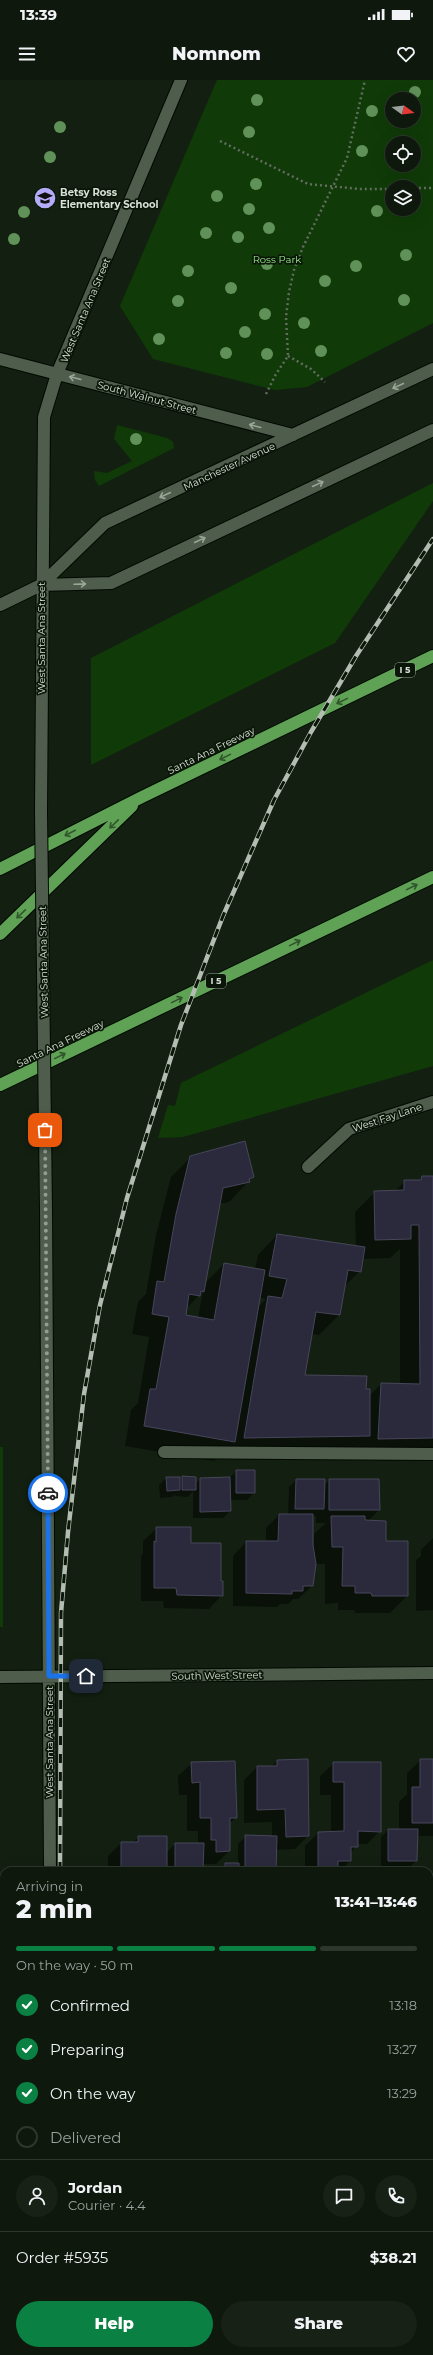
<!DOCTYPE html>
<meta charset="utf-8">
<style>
body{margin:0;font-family:Montserrat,sans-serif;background:#172116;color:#f1f3f6;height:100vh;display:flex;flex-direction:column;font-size:15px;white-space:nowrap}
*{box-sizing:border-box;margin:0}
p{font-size:13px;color:#9ba09d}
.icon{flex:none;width:22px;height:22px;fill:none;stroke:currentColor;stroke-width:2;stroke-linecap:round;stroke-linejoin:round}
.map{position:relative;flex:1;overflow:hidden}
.side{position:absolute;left:0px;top:1787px;width:433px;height:488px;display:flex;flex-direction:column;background:#0e180d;border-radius:12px 12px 0 0;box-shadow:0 4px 16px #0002,0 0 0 1px #2e372e}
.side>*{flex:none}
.needle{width:26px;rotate:105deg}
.tools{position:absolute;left:385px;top:12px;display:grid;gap:8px}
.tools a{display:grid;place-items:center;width:36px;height:36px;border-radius:50%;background:#0e180d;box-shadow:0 4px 16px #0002,0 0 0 1px #2e372e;font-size:20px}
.pin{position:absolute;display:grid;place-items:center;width:34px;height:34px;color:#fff;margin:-17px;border-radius:8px;box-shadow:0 2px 6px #0006}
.courier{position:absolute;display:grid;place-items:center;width:40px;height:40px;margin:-20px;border:3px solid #1a73e8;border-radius:50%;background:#fff;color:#222;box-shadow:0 1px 5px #0007}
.summary em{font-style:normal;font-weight:800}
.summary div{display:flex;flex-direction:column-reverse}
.summary{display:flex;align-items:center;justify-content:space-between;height:68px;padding:0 16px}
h1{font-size:26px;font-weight:800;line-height:30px}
.bar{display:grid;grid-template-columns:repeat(4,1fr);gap:6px 4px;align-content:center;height:48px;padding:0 16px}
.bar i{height:5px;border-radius:3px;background:#2e372e}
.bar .current{background:#0b8043}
.bar p{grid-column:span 4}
.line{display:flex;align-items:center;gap:10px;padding:0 16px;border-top:1px solid #2e372e}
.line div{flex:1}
.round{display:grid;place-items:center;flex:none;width:42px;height:42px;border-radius:21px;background:#172116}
ol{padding:0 16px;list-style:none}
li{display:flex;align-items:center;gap:12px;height:44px}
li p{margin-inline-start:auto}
li .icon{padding:4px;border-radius:50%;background:#0b8043;color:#fff;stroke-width:4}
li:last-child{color:#9ba09d}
li i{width:22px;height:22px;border:2px solid #2e372e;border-radius:50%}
.primary-button{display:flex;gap:8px;margin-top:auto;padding:8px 16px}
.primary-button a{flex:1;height:46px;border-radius:24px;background:#0b8043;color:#fff;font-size:16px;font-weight:800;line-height:46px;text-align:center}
.primary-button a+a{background:#172116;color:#f1f3f6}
.status{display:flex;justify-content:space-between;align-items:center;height:28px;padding:0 20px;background:#0e180d;direction:ltr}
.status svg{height:11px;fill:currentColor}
header{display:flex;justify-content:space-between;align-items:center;height:52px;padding:0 16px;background:#0e180d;font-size:18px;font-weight:800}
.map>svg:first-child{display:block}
.green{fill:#103b08;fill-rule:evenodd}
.shadow{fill:#0007;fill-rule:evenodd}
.building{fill:#2b293c;stroke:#47465a}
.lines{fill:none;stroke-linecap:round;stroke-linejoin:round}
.lane-casing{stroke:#020901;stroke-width:14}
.street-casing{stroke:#020901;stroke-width:14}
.secondary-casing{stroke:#020901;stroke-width:14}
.highway-casing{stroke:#020901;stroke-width:14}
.path{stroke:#626d60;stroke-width:2.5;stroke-dasharray:2 3;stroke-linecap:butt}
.lane{stroke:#4e5d4c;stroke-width:12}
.street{stroke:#4e5d4c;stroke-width:12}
.secondary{stroke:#4e5d4c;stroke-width:12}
.highway{stroke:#5fa255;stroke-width:12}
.rail-casing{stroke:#b4bdb2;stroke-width:4.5}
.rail{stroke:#0a1708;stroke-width:3;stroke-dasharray:9;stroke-linecap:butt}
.secondary-bridge-casing{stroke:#020901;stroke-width:14;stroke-linecap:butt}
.secondary-bridge{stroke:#4e5d4c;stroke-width:12}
.tree{fill:#609158}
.oneway{stroke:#9aa698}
.oneway2{stroke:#30562b}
.done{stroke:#939d91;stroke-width:4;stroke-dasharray:0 7.2}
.route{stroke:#1a73e8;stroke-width:5}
.labels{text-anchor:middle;stroke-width:3.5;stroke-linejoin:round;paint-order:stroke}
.shield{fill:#0a1708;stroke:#9aa498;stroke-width:1}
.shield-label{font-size:9px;font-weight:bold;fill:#d8e1d6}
.poi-label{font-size:10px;font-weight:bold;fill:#d8e1d6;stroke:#0a1708;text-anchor:start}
.park-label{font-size:10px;fill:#9fee92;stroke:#0a1708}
.street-label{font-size:10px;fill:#d8e1d6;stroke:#0a1708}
</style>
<div class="status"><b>13:39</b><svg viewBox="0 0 49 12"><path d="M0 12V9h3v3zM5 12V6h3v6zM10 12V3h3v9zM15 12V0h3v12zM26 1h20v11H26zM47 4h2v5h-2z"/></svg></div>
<header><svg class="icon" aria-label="menu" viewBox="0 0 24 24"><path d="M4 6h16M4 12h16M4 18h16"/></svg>Nomnom<svg class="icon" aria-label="heart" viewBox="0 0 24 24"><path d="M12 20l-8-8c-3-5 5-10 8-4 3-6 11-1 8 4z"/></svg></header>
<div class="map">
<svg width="433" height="2275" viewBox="0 0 433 2275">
<rect width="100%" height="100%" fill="#132011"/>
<path class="green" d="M217 0H433V243L307 307 275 310 153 279 120 226ZM392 19H414V41H392ZM392 63H414V85H392ZM392 107H414V129H392Z
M117 345 167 358 173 362 174 368 99 406 95 400 94 391 107 393 132 381 114 359Z
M433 403V421L335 563 91 685V578Z
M433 880V986L183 1057 158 1058 168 1025 175 1026 181 1003Z
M0 1367H3V1547H0Z"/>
<path class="shadow" d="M191 1077 253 1097 229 1122 219 1124 204 1204 224 1184 255 1189 258 1175 277 1155 356 1166 355 1132 375 1112H394L405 1101H418L422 1097H433V1378H358L359 1365 349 1376 226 1369 214 1381 125 1366 131 1330 138 1323 149 1257 132 1254 138 1222 146 1214 156 1155 171 1097ZM400 1169V1304H381L369 1316 365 1310 304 1296 311 1254 319 1255 339 1235 344 1207 360 1191 362 1179 390 1178ZM203 1211 198 1238 185 1236 186 1229ZM260 1218 266 1219 258 1227Z
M237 1391 254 1413 247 1420H230V1431L223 1438H193V1411L188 1417 175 1416V1414L172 1417 160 1418 159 1405 166 1398 179 1401 182 1397 195 1404 200 1399 229 1398Z
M296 1400 324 1405 329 1400 379 1430 367 1442 385 1462 407 1516 390 1533H355L354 1530H338V1523L325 1524V1484H315L312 1506 298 1519H293L288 1524H280L277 1527 233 1526V1476L246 1462H266V1448L279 1435H288L289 1407ZM312 1436H316V1443H326L314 1454 313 1472Z
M157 1448 190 1464 220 1502 222 1515 209 1529 164 1528 163 1521H141V1476L143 1474V1461Z
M433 1458V1530L416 1531V1480L421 1476V1470Z
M421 1680H433V1756H417L416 1781 409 1788H381V1757L388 1750H399V1722L407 1714V1693Z
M277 1681 308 1756 295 1769 275 1770 274 1791H218L225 1784H238V1764L246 1756 272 1757V1742L244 1743V1700L257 1687H271Z
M192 1683 236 1737 229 1744V1771L216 1784H202V1791H108V1776L121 1763H133L138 1757 166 1773 175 1764H198V1751H187V1715H179L178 1696Z
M334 1683 380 1751 367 1764H357L350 1774V1781L340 1791H280L283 1788H305V1766L318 1753H331V1715H320V1696Z
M433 1841V1879H429V1842Z
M429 1900H433V1975H429Z
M429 2109H433V2191H431V2210L429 2212Z
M429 2267 431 2275H271L272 2271H429Z
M133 2271H168V2272L165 2275H133Z
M205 2271H247V2275H205Z"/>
<path class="building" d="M245 1061 254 1097 249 1099 250 1102 223 1108 204 1212 201 1211 200 1216 189 1214 186 1235 214 1240 224 1183 265 1190 235 1362 144 1346 150 1309H156L169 1237 152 1234 157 1201 164 1202 176 1134 190 1076Z
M422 1096H433V1358L378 1359 381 1303 420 1304 419 1145H411V1159L375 1160 374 1111 404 1110V1100H421Z
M277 1154 365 1167 361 1192 348 1190 340 1235 316 1232 305 1295 367 1296 366 1309H370V1356L244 1358 268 1216 282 1218 287 1199 269 1196Z
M236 1390H255V1413H236Z
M182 1396 196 1397V1410H182Z
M166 1397H180V1410L167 1411Z
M230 1397 231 1431 200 1432V1398Z
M296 1399H325L324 1429H295Z
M329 1399H379L380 1430H329Z
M279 1434H313V1465L316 1484 313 1506H303V1511H292V1514L246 1513V1461H278Z
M331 1436H365V1440L386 1441V1461H408V1516H372L371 1513H355V1506H342L343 1467H332Z
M156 1447H191V1463H221V1501H223V1516L177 1515 176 1508H154V1461L156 1462Z
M308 1679 309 1756 286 1757 285 1729 257 1730V1686H277V1680Z
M420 1679H433V1743H412V1707H420Z
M235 1681 237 1738H230V1771L216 1772V1760H211V1738H200V1702L192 1703 191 1682Z
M333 1682H381V1752L358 1751V1767H351V1781H338V1791H318V1752L344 1751V1702H333Z
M388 1749H418L417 1781H388Z
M245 1755 277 1756 276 1790H245Z
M138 1756H167V1791H121V1762H138Z
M175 1763H204L203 1791H175Z
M225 1783H239V1791H225Z
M283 1787H317V1791H283Z
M433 1840V1873H429V1841Z
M429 1899H433V1962H429Z
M429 2108H433L432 2211H429Z
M0 2184H2L1 2219H0Z
M429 2266H432V2275H394V2271H429Z
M140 2271H169V2273H140Z
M220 2271H248V2275H220Z
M284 2271H393V2272H350V2275H284Z"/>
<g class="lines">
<g class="lane-casing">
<path id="lane" d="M164 1372 433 1374
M429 1818H433
M0 1820H4
M429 2245H433
M0 2246H4"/>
</g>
<g class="street-casing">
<path id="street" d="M57 294 181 0
M308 1087 349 1049 433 1022
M429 2030H433
M0 2031H4"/>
</g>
<g class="secondary-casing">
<path id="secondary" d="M0 279 293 355
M41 505 111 503 433 350
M0 525 41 505 105 443 433 289
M41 732 44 337 57 294
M46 1129 50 1791
M0 1597 433 1593
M54 2271V2275"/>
</g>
<g class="highway-casing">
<path id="highway" d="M0 789 142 717 433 576
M0 854 132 726
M0 1005 433 797"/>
</g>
<path class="path" d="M220 61 308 104 359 109H392
M414 108H433
M288 276 311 289 325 302
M266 314 276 294 288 276 286 237 289 212 294 190 303 167 347 78 365 0"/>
<use href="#lane" class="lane"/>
<use href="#street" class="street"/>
<use href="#secondary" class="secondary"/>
<use href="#highway" class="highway"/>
<g class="rail-casing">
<path id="rail" d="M60 1791 61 1533 68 1452 84 1314 100 1225 127 1118 181 945 223 836 274 720 311 652 356 576 433 459
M64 2271V2275"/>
</g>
<use href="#rail" class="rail"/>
<g class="secondary-bridge-casing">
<path id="secondary-bridge" d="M41 732 46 1129"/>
</g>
<use href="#secondary-bridge" class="secondary-bridge"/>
</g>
<g class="tree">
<circle cx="415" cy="12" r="6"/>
<circle cx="257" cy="20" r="6"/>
<circle cx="372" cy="31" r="6"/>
<circle cx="60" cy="47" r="6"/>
<circle cx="249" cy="52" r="6"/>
<circle cx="362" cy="71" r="6"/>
<circle cx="50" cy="77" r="6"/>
<circle cx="256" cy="104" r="6"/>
<circle cx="217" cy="116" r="6"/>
<circle cx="249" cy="129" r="6"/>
<circle cx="377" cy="131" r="6"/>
<circle cx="24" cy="132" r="6"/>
<circle cx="269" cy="148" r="6"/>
<circle cx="206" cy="153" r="6"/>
<circle cx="238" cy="157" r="6"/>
<circle cx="14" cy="159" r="6"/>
<circle cx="406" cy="175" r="6"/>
<circle cx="267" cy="184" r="6"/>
<circle cx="356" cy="186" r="6"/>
<circle cx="188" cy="191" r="6"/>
<circle cx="325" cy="201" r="6"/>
<circle cx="231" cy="208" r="6"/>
<circle cx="404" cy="220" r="6"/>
<circle cx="178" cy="221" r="6"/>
<circle cx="265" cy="234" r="6"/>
<circle cx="304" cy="243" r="6"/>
<circle cx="245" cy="252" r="6"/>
<circle cx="159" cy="259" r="6"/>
<circle cx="321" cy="271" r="6"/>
<circle cx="226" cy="273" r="6"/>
<circle cx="267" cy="274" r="6"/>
<circle cx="136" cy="359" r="6"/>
</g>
<defs><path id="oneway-shaft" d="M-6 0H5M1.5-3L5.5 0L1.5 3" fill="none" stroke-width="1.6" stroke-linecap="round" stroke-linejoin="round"/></defs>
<g class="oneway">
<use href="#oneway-shaft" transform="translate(75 298) rotate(-166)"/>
<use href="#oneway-shaft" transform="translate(398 306) rotate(155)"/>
<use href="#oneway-shaft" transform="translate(255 346) rotate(-165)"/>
<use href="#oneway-shaft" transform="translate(318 404) rotate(-25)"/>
<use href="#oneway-shaft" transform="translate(165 415) rotate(155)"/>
<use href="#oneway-shaft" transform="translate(200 460) rotate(-25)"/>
<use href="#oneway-shaft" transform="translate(80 504) rotate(-2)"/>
</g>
<g class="oneway2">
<use href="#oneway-shaft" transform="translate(342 621) rotate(154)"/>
<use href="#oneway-shaft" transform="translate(225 677) rotate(154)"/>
<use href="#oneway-shaft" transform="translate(114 744) rotate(136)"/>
<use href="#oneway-shaft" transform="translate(70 753) rotate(153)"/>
<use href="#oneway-shaft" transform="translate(412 807) rotate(-26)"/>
<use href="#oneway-shaft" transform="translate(21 834) rotate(136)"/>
<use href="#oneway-shaft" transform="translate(295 863) rotate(-26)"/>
<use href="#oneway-shaft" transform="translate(177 920) rotate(-26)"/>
<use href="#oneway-shaft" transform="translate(60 976) rotate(-26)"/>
</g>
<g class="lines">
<path class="done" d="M45 1050 48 1413"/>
<path class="route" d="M48 1413 49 1596H86"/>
</g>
<defs>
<g id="school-disc" transform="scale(1.15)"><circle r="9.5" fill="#b4acf9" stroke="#0a1708"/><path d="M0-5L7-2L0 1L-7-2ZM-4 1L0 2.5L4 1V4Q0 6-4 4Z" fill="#111"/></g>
</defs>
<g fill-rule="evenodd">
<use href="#school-disc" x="45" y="118"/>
</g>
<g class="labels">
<g class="shield">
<rect x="395" y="583" width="20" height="14" rx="3"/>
<rect x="206" y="894" width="20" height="14" rx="3"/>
</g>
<g class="shield-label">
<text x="405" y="593">I 5</text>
<text x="216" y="904">I 5</text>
</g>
<g class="poi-label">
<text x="60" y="116">Betsy Ross<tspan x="60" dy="12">Elementary School</tspan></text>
</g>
<g class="park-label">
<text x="277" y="183">Ross Park</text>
</g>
<g class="street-label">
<text transform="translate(85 230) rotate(-67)" y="4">West Santa Ana Street</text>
<text transform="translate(147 317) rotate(15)" y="4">South Walnut Street</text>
<text transform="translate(229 386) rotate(-25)" y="4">Manchester Avenue</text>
<text transform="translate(41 558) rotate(-90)" y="4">West Santa Ana Street</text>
<text transform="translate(211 670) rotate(-26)" y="4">Santa Ana Freeway</text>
<text transform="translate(43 882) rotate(-91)" y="4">West Santa Ana Street</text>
<text transform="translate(60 963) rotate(-26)" y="4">Santa Ana Freeway</text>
<text transform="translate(387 1037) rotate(-18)" y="4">West Fay Lane</text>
<text transform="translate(217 1595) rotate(-1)" y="4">South West Street</text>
<text transform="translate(49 1662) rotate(-90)" y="4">West Santa Ana Street</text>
</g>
</g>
</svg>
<div class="tools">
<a><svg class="needle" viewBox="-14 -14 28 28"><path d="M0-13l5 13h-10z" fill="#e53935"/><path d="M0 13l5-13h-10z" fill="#9ba09d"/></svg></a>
<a><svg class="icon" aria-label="locate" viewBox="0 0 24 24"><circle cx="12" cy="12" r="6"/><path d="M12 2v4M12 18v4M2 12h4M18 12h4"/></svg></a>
<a><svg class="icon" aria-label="layers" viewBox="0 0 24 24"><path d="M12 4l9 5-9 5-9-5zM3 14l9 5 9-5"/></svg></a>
</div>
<div class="pin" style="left:45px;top:1050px;background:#ea580c"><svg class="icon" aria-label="bag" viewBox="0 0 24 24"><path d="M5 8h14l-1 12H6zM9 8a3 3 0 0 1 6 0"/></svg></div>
<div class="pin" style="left:86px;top:1596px;background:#1f2937"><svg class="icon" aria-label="home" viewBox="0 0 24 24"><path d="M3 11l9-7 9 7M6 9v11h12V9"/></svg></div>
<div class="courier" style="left:48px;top:1413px"><svg class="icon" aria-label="car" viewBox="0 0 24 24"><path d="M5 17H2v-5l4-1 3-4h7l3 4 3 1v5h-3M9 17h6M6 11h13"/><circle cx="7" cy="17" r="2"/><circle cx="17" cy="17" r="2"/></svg></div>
<section class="side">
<div class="summary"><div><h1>2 min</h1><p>Arriving in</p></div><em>13:41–13:46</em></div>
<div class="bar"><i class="current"></i><i class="current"></i><i class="current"></i><i></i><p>On the way · 50 m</p></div>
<ol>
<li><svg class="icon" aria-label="check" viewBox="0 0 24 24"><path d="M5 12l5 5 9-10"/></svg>Confirmed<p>13:18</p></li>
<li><svg class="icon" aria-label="check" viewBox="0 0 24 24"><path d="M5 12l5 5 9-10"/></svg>Preparing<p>13:27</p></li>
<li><svg class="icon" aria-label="check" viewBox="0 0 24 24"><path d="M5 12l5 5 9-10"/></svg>On the way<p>13:29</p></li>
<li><i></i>Delivered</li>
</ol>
<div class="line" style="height:72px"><a class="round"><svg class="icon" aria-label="person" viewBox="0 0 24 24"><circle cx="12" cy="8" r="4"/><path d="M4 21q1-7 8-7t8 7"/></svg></a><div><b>Jordan</b><p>Courier · 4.4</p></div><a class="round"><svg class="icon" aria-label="chat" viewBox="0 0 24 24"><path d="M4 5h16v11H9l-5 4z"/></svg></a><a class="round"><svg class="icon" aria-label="phone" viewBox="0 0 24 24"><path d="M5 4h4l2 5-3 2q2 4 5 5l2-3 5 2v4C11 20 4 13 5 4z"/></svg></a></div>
<div class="line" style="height:52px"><div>Order #5935</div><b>$38.21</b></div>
<div class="primary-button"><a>Help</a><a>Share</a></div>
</section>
</div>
